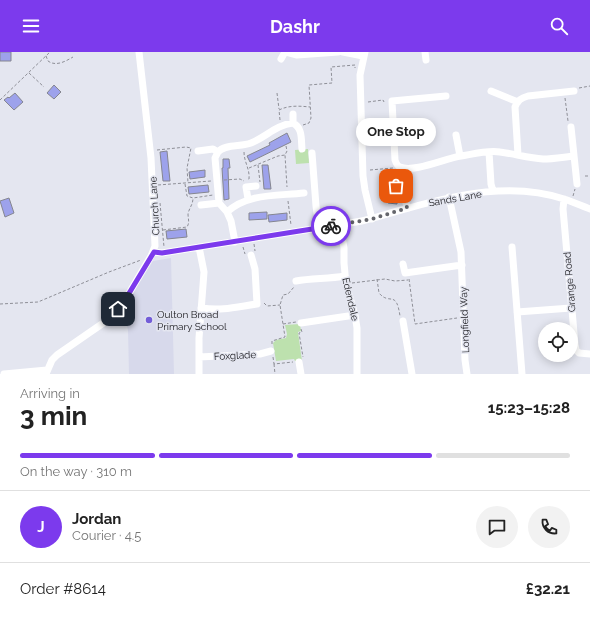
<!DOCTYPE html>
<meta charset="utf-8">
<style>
body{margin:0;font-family:Raleway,sans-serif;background:#f2f2f2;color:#222;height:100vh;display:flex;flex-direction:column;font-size:15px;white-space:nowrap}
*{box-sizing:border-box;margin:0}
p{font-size:13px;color:#767676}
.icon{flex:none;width:22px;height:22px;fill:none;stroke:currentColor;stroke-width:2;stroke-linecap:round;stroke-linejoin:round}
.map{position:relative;height:322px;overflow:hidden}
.side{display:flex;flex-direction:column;background:#fff;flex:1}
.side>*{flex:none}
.tools{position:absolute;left:538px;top:270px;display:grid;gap:8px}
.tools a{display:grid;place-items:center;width:40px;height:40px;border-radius:50%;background:#fff;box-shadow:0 2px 10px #0003;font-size:20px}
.pin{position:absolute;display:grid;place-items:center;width:34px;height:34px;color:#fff;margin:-17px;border-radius:8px;box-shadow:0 2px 6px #0006}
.courier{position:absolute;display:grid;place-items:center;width:40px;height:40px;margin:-20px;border:3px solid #7c3aed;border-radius:50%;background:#fff;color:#222;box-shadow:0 1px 5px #0007}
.bubble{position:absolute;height:28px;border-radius:14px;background:#fff;box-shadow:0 2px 10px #0003;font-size:13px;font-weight:700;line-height:28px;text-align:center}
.head em{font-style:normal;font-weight:700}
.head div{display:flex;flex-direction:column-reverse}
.head{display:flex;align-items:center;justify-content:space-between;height:68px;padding:0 20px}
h1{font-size:26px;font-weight:700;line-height:30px}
.bar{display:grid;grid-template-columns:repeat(4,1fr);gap:6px 4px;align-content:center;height:48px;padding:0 20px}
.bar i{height:5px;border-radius:3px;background:#e0e0e0}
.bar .active{background:#7c3aed}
.bar p{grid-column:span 4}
.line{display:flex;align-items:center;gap:10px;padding:0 20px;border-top:1px solid #e0e0e0}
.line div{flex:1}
.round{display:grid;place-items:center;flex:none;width:42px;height:42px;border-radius:21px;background:#f2f2f2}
header{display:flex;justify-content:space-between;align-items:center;height:52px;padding:0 20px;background:#7c3aed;color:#fff;font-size:18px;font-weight:700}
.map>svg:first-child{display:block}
.built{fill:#d7d9eb}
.green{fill:#bde1ae}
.building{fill:#9da2eb;stroke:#858690}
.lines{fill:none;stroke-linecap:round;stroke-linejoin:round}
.path{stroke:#8e8f97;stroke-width:1;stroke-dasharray:3 2;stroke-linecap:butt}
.minor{stroke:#fff;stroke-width:7}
.done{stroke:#65666c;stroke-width:4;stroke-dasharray:0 7.2}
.route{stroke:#7c3aed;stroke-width:5}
.poi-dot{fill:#735dd8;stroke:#e4e6f0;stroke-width:1.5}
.labels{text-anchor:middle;stroke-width:3;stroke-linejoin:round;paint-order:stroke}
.street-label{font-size:10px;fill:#212125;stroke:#e4e6f0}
.poi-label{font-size:10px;fill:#212125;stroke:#e4e6f0;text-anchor:start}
</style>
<header><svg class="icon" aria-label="menu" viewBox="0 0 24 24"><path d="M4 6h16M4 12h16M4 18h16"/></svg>Dashr<svg class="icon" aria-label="search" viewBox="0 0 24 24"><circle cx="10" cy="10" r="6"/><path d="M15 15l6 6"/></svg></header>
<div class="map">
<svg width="590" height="322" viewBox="0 0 590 322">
<rect width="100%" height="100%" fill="#e4e6f0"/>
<path class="built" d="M171 206 174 322H129L128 278 123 258 153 209Z"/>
<path class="green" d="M308 97 309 111 296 112 295 98Z
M300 272 301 279 298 280 302 309H295L294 307 276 309 273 291 276 288 286 286 287 282 285 273Z"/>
<path class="building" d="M0 0H11V9H0Z
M54 33 61 40 54 47 47 41Z
M15 41 23 50 14 58 4 48 8 45 9 46Z
M287 81 291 90 250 110 247 104 270 93 269 91Z
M167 99 170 129H163L160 100Z
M223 107H229L230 116H228L229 147 224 148 222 116H223Z
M262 113H268L271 137H264Z
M205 118V125L190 127 189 120Z
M208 133 209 140 189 142 188 135Z
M395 139 396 145H399L400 150H397V152L388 151 387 146H389V140Z
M9 146 14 161 5 165 0 149Z
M267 160V167L249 168V161Z
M287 161V168L269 170 268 163Z
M186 177 187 185 167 187 166 179Z"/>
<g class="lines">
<path class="path" d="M46 4 48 9C56 15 66 9 73 5
M29 21 44 35
M579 36 590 34
M277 41 279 57
M565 46 568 69
M0 48 50 0
M368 50 383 48 384 50
M280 68 279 58C289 53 300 54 310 55
M303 73 309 71 311 66 309 33 332 31 331 15 355 13V16
M286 94 287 99 285 103 287 135
M157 98 186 95 191 96 187 116 188 131
M244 100C244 110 250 117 249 127L247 128
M258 113 260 130
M249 116 278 104 285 103
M370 118 393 116
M585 124H590
M224 128 240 127 244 129
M185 132 187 144 193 146 213 143
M158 133 211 129
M573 144 575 137
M288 149 291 173
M160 151 164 195
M163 178 187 175C190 170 188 167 188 162 189 156 193 153 193 146
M254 192 255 199
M243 195 245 202
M377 227 379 241C390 254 396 237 400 264
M409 227 415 272 457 266
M352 231 385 227 395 229 408 228
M264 251 267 254 280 253
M0 252 38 250 109 220 141 208
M283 272 296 270
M301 277 302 280 299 281 303 305
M272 292V289L285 285 280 253 283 243 288 242 294 235
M273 305 274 312 293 310
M274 312 275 322"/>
<path class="minor" d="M286 0 297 3 338 0
M343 0 363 4
M365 0 360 23 363 124 365 138 372 167
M425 0 426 8
M281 7 285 0
M491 39 518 50
M446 44 392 49 395 108C396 111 397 114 400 115 414 121 446 106 461 104 473 102 488 98 500 100 515 102 529 106 543 107 553 107 564 105 574 104
M293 71C303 76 301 88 302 97
M571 75 577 132
M456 83 460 104
M198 99 213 97 218 100C225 92 241 95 251 91 266 85 276 73 293 71V62
M218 100 215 106 219 151 227 160 231 169 235 190
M489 100 491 132 493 139
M312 101 316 154 319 176
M518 103 515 55C518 48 521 46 528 44L574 39
M385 135 402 134 407 156
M449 145 461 200 465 308 467 322
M248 147 246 135 256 134
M564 147 563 157 575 292 576 298 579 301 590 302
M201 153 219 151
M227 160C248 141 277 144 304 141
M340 172 344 196V211L346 232 355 263 357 276V322
M512 195 522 322
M153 200 162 201 356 170C374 167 391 160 409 156 458 142 514 130 564 147 573 150 582 154 590 157
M403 212 405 221 462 213
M296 229C312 226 328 227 345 224
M201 256C223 259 236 255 257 252L255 217 251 203
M517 260 571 256
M403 269 412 322
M301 271 355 263
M199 305 260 302 271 299
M299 310 301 322
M4 322 47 318
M46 322 52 308 57 303 112 265 125 248 151 204 155 194 151 106 139 0
M199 322V286L204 220 199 195"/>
</g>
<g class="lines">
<path class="done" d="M331 174 372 167 407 156 402 134H396"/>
<path class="route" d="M118 257 125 248 154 200 162 201 331 174"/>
</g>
<circle class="poi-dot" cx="149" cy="268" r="4"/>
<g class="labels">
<g class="street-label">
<text transform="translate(455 146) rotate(-10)" y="4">Sands Lane</text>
<text transform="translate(154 154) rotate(-93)" y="4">Church Lane</text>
<text transform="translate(569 230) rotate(-95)" y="4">Grange Road</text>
<text transform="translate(351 247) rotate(77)" y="4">Edendale</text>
<text transform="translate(464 268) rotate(-92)" y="4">Longfield Way</text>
<text transform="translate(235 303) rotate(-3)" y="4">Foxglade</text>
</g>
<g class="poi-label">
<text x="157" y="266">Oulton Broad<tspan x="157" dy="12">Primary School</tspan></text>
</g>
</g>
</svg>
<div class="tools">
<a><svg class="icon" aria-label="locate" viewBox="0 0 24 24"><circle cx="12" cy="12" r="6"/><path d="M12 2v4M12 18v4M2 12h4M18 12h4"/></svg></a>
</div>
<div class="pin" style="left:396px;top:134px;background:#ea580c"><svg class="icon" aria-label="bag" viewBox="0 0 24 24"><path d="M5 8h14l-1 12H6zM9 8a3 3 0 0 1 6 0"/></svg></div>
<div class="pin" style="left:118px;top:257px;background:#1f2937"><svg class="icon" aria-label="home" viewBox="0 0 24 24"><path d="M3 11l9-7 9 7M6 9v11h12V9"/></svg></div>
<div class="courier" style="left:331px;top:174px"><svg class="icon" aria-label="bike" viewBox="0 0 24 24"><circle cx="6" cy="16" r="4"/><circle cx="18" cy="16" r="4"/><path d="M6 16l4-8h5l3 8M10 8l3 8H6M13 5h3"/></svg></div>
<div class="bubble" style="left:356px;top:66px;width:80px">One Stop</div>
</div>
<section class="side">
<div class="head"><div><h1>3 min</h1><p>Arriving in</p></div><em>15:23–15:28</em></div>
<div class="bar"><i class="active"></i><i class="active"></i><i class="active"></i><i></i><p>On the way · 310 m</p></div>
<div class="line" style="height:72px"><b class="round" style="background:#7c3aed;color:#fff">J</b><div><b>Jordan</b><p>Courier · 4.5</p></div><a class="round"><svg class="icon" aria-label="chat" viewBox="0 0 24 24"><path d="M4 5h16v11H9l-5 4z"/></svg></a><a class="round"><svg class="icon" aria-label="phone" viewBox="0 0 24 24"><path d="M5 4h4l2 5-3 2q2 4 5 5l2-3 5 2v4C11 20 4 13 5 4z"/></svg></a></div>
<div class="line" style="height:52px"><div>Order #8614</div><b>£32.21</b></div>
</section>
